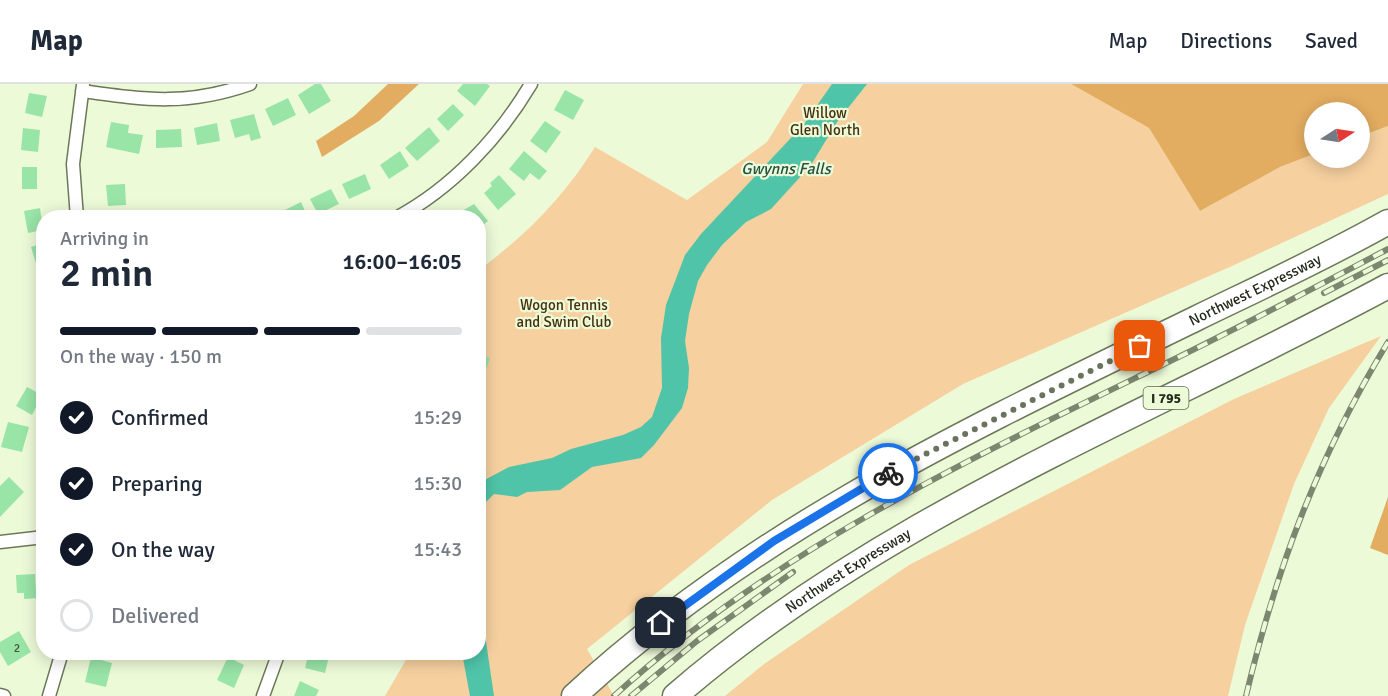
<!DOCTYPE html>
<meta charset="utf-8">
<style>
body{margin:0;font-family:Signika,sans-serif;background:#f2f2f3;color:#1f2937;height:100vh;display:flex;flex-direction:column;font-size:22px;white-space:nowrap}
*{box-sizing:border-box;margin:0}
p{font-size:20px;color:#747a83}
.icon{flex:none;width:33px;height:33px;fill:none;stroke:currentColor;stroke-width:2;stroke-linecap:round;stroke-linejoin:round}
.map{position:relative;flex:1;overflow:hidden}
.panel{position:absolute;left:36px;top:126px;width:450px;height:450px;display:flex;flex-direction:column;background:#fff;border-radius:24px;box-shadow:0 3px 15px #0003}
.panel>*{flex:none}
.needle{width:39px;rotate:78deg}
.fabs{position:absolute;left:1304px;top:18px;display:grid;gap:12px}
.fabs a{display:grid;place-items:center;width:66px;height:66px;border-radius:50%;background:#fff;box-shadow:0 3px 15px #0003;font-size:30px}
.pin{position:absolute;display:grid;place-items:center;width:51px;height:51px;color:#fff;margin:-26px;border-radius:12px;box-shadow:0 3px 9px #0006}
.courier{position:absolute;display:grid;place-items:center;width:60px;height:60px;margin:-30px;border:4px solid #1a73e8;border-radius:50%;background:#fff;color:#222;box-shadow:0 2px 8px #0007}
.headline em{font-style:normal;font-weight:600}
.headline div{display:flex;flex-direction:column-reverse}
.headline{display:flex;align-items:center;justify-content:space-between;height:102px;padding:0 24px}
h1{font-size:39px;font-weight:600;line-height:45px}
.bar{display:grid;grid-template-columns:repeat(4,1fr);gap:9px 6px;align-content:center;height:72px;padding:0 24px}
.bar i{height:8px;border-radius:4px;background:#e0e1e3}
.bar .current{background:#111827}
.bar p{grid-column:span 4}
ol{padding:0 24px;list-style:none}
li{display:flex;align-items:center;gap:18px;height:66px}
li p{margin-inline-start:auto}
li .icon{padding:6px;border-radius:50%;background:#111827;color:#fff;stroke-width:4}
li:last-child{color:#747a83}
li i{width:33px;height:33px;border:3px solid #e0e1e3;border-radius:50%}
header{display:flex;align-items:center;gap:36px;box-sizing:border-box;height:84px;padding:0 30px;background:#fff;border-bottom:2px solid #e0e1e3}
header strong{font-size:28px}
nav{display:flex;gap:33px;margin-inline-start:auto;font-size:21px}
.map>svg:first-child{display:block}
.green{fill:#f6d09f}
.forest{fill:#e3ad61}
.water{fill:#4fc4a8}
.building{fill:#99e4a7}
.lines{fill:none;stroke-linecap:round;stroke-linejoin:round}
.minor-casing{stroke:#6d785a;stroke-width:15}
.motorway-casing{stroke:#6d785a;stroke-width:27}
.minor{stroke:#fff;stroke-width:12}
.motorway{stroke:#fff;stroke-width:24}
.rail-casing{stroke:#7d866f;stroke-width:6}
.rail{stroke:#edfad8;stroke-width:4;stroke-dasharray:11;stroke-linecap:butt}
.done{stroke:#6b735e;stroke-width:6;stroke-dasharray:0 10.8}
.route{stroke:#1a73e8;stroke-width:8}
.labels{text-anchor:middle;stroke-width:4.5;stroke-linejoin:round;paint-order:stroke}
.number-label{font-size:12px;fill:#425840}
.shield{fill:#edfad8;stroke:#616855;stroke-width:1.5}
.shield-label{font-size:14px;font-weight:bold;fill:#252a1d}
.park-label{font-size:15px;fill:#46300f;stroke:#edfad8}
.street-label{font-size:15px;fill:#252a1d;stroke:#edfad8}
.water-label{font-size:16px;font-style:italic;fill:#225346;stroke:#edfad8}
</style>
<header>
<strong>Map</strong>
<nav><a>Map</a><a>Directions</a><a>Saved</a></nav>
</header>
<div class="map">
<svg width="1388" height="612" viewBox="0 0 1388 612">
<rect width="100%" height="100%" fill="#edfad8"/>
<path class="green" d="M803 0H1071L1149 44 1200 127 1280 83 1314 70V74H1359V53L1388 42V110L1232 182 963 300 772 416 587 565 614 612H385L407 574 406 569 478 568 479 186C525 152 564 113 595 63L687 116 767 58Z
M1381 252 1329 324 1294 400 1245 541 1228 612H725L764 580 909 481 1234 315Z"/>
<path class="forest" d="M388 0H419L379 37 322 73 316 57 354 32Z
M1071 0H1388V42L1359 53V28H1314V70L1280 83 1200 127 1149 44Z
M1388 413V471L1370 464Z"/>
<path class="water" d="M832 0H867L837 38 811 81 771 125 746 138 722 161 707 181 698 197 689 230 685 257 689 284 688 304 682 324 654 361 641 374 592 383 560 406 527 408 517 413 494 410 486 418 482 432 479 510 494 612H470L462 569 478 568 479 399 509 383 552 374 571 365 623 351 641 343 652 333 662 304 661 254 666 221 685 171 701 150 804 40Z"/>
<path class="building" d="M315 0H321L331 17 309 30 298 11Z
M463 0H487L490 2 475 22 457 7Z
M565 6 584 16 573 36 554 26Z
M29 9 47 12 42 33 25 29Z
M288 14 296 31 273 42 265 25Z
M453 20 464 31 448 47 437 35Z
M254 30 261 54 251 57 249 50 235 54 230 36Z
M545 37 561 48 546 69 530 57Z
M111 38 129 41 128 49 143 51 139 70 106 63Z
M217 39 220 57 197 61 194 44Z
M429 43 440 57 417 77 405 64Z
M23 44 40 46 38 68 21 66Z
M181 45 182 63 156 64V46Z
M400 67 409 82 389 95 380 81Z
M524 67 547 87 539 96 530 89 524 97 509 85Z
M22 83H37V105H22Z
M365 90 371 105 349 115 342 100Z
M499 91 516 110 498 126 484 109 492 102 490 99Z
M125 100 126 121 108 122 106 101Z
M331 105 339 120 318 130 310 115Z
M301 118 308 134H281L279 129Z
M474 120 488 137 478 145V134L453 132Z
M40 124 43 146 28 149 24 127Z
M44 159V184L38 186 31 163Z
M478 270 490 274 479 306H478Z
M27 303 42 311 32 331 16 322Z
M8 338 29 343 22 368 1 363Z
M9 393 24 408 0 433V402Z
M35 490 36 507 39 506 40 514 24 515V509H17L16 491Z
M19 547 31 568 8 582 0 568V558Z
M309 568H330L325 589 305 584Z
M91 573 112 579 106 603 85 598Z
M228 573 244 581 234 604 217 596Z
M300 597 319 606 316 612H294Z"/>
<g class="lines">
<g class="minor-casing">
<path id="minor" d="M82 7C147 16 187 22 250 0
M77 134 73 80 83 1
M396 134C452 104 499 54 531 0
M0 458 44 453
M0 611 4 612
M49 612 62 568
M263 612 279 568"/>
</g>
<g class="motorway-casing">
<g id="motorway">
<path id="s1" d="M574 612C757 443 976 342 1197 234 1261 203 1326 173 1388 138"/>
<path id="s2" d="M675 612C884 431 1147 332 1388 202"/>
</g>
</g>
<use href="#minor" class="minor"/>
<use href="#motorway" class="motorway"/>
<g class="rail-casing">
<path id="rail" d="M1324 209 1388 176
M614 612C771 469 965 377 1154 285 1233 247 1310 206 1388 165
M631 612 697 557 793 488
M1246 612C1277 482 1318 373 1388 258"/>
</g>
<use href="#rail" class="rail"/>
</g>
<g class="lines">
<path class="done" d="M888 389 1140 262"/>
<path class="route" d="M661 539 774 457 888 389"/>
</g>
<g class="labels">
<g class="number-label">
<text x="17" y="568">2</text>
</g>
<rect class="shield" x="1143.5" y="303" width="45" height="22" rx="4.5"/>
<g class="shield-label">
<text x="1166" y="319">I 795</text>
</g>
<g class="park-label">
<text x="825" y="34">Willow<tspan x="825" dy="17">Glen North</tspan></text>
<text x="564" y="226">Wogon Tennis<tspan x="564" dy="17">and Swim Club</tspan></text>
</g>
<g class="street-label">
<text dy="5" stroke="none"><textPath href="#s1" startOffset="796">Northwest Expressway</textPath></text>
<text dy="5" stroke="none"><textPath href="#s2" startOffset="214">Northwest Expressway</textPath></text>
</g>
<g class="water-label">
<text x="786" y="90">Gwynns Falls</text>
</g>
</g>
</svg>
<div class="fabs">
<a><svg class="needle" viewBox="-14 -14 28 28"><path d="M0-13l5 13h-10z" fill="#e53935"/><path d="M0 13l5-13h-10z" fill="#747a83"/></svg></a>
</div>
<div class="pin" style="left:1140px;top:262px;background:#ea580c"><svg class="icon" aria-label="bag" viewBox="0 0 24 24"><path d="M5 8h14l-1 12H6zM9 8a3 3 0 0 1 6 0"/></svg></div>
<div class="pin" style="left:661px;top:539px;background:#1f2937"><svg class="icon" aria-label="home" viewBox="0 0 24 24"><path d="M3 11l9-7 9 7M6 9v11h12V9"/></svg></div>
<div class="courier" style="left:888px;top:389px"><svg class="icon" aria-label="bike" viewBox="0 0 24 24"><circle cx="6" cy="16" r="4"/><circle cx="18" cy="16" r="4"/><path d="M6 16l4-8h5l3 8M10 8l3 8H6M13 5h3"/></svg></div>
<section class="panel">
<div class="headline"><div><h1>2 min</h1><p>Arriving in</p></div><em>16:00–16:05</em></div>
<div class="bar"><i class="current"></i><i class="current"></i><i class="current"></i><i></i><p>On the way · 150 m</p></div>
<ol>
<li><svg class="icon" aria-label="check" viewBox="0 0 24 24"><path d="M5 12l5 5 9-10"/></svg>Confirmed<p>15:29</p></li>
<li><svg class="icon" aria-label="check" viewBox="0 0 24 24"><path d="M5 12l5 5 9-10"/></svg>Preparing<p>15:30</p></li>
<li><svg class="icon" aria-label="check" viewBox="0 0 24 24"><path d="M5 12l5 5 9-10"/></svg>On the way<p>15:43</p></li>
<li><i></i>Delivered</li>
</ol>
</section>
</div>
